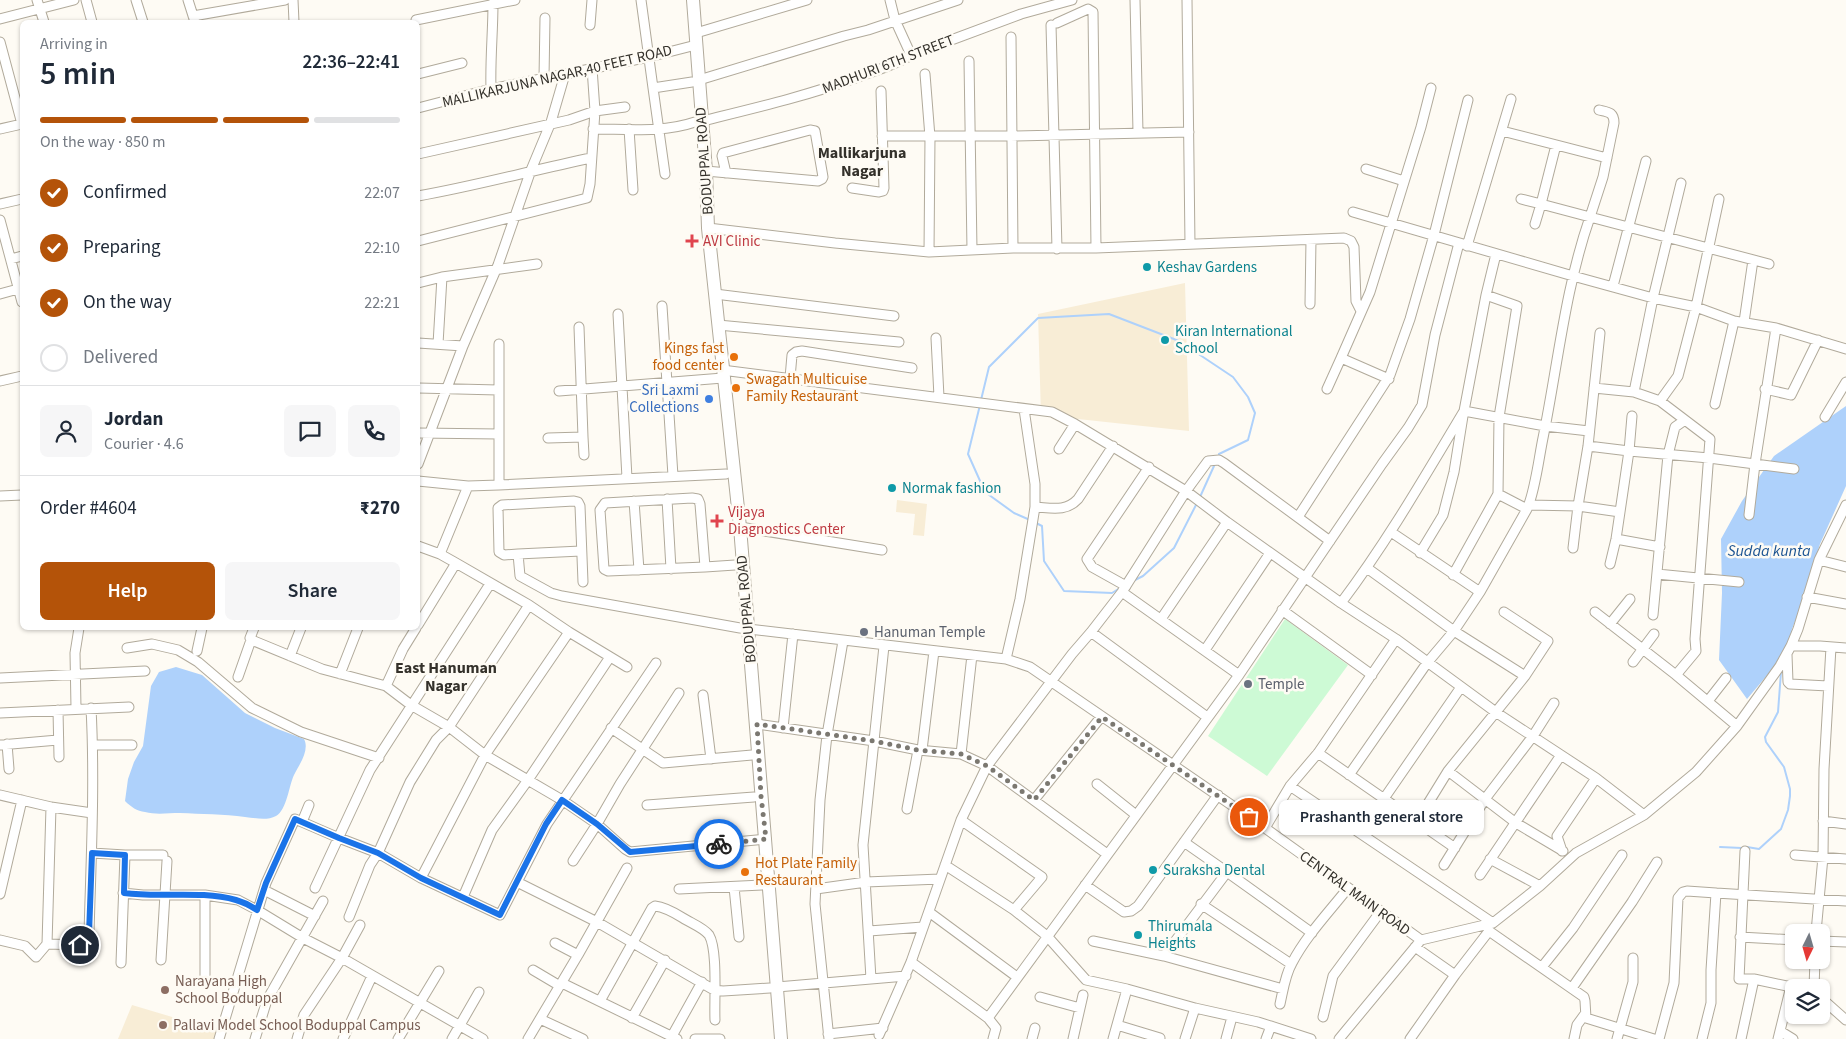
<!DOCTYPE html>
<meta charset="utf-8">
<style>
body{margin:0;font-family:"Source Sans 3",sans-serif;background:#f6f6f7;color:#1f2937;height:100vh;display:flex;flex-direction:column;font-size:19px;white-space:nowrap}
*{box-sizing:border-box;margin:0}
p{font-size:16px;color:#747a83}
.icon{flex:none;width:28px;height:28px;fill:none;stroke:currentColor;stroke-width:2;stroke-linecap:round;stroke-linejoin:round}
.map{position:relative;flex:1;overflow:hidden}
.sheet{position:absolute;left:20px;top:20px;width:400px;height:610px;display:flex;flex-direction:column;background:#fff;border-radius:8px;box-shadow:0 1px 4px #0004}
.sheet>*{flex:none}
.needle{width:32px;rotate:185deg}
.fabs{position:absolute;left:1785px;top:924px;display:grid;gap:10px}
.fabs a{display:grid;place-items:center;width:45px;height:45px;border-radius:8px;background:#fff;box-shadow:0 1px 4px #0004;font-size:25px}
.pin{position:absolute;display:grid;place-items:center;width:42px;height:42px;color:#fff;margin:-21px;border:2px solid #fff;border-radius:50%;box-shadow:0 1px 5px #0007}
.courier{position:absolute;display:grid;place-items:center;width:50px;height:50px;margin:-25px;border:4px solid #1a73e8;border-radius:50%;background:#fff;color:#222;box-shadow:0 1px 6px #0007}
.bubble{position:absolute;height:35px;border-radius:8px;background:#fff;box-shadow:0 1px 4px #0004;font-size:16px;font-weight:600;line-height:35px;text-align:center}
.head em{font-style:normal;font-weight:600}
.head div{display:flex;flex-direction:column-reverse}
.head{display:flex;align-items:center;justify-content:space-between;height:85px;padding:0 20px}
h1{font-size:32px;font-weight:600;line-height:38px}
.bar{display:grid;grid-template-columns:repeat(4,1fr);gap:8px 5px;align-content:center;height:60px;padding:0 20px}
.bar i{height:6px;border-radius:4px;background:#e0e1e3}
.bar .current{background:#b45309}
.bar p{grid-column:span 4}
.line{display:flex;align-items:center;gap:12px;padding:0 20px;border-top:1px solid #e0e1e3}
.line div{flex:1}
.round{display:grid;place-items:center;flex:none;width:52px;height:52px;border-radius:8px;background:#f6f6f7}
ol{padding:0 20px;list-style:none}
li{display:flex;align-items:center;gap:15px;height:55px}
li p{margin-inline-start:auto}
li .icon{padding:5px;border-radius:50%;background:#b45309;color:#fff;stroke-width:4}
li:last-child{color:#747a83}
li i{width:28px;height:28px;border:2px solid #e0e1e3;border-radius:50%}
.primary-button{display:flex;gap:10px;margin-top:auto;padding:10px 20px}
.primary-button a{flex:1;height:58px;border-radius:8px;background:#b45309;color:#fff;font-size:20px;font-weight:600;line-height:58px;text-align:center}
.primary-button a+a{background:#f6f6f7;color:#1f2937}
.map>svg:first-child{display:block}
.built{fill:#f8edd6}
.green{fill:#cdfad5}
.water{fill:#aed1fb}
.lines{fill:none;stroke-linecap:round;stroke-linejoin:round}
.stream{stroke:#aed1fb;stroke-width:2}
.street-casing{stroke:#b1aa9b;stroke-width:11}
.secondary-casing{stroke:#b1aa9b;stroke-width:14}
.street{stroke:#fff;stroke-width:9}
.secondary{stroke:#fff;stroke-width:12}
.done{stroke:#7b7871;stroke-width:5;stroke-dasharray:0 9}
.route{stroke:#1a73e8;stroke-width:6}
.health-dot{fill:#e0444e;stroke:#fefbf4;stroke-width:2}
.culture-dot{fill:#0f9aa8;stroke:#fefbf4;stroke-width:2}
.food-dot{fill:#e8710a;stroke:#fefbf4;stroke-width:2}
.shop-dot{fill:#3f7fe0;stroke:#fefbf4;stroke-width:2}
.worship-dot{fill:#6b7280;stroke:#fefbf4;stroke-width:2}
.education-dot{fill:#8d6e63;stroke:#fefbf4;stroke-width:2}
.labels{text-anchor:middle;stroke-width:5;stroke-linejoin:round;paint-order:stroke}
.street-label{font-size:15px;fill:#34312b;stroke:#fefbf4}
.health-label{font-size:15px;fill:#be3a42;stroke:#fefbf4;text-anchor:start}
.culture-label{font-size:15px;fill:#0d838f;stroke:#fefbf4;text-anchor:start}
.food-label{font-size:15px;fill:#c56008;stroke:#fefbf4;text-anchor:start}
.shop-label{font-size:15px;fill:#366cbe;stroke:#fefbf4;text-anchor:end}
.worship-label{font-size:15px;fill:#5b616d;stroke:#fefbf4;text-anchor:start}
.education-label{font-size:15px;fill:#785e54;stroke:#fefbf4;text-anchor:start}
.neighbourhood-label{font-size:16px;font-weight:bold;fill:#34312b;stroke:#fefbf4}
.water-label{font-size:16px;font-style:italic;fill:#1c5492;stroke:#fefbf4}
</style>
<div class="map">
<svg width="1846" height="1039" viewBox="0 0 1846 1039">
<rect width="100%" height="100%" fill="#fefbf4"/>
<path class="built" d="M1185 283 1189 431 1041 415 1038 314Z
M897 500 927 504 924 536 913 535 915 514 896 512Z
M132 1005 219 1031 217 1039H118Z"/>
<path class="green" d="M1285 619 1348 665 1267 776 1208 736Z"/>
<path class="water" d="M1846 406V486L1820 544 1799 611 1780 660 1747 699 1719 660 1722 593 1721 539 1742 501 1774 456Z
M176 667 202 675 245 713 275 728 304 739C310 750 299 765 294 775 289 785 287 810 276 816 267 821 255 818 245 817 224 814 201 814 180 813 168 813 156 815 145 812 137 811 131 807 125 801L128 779 134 762 143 746 151 686 159 672Z"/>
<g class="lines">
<path class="stream" d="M981 400 989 367 1038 318 1109 314 1179 341 1233 377 1248 397 1255 413 1248 440 1219 454
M980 405 968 454 985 492 1014 513 1030 520
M1200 497 1214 466
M1036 523 1042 526 1044 561 1064 591 1112 593 1120 588
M1133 581 1143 576 1174 548 1197 503
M1784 650 1791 631
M1720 847 1742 848
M1747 847 1759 849 1781 829 1788 810 1790 796V789L1784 767 1766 742 1765 737 1778 712 1781 672"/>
<g class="street-casing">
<path id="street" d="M37 0 44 22
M86 0 92 22
M136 0 143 22
M188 0 195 22
M293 0 294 22
M641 0 653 88
M890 0 895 20 911 55
M1135 0 1138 132
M1187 0 1190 244
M193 16 285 0
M0 19 74 0
M416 20 515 0
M1057 23 1088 9 1093 12 1096 248
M590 25 592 0
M1051 25 1057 249
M696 33 807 0
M1011 37 1013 248
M0 42 22 124
M969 61 972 250
M418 74 462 63
M925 74 930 137 929 252
M544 78 545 18
M699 80 844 36 868 30 958 0
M491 89C490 60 493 32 493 3
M418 108 491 89 649 57 696 45
M702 121C755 108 807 96 858 77 877 70 895 65 911 55L1021 14 1072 0
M0 129 22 124
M593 129C626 129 663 133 695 122
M629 129 633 190
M1502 131 1607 158
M882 136H1011L1189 132
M1556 145 1541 204 1590 217 1603 177 1614 123C1614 112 1608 112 1599 110
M418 154 569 120 595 111 625 107
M1366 169 1404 181
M706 171 818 181 822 179 823 177 815 131 810 130 723 153 722 156 726 173
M665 174 653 88 692 82
M852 188 879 192 883 191 884 188 881 91
M418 196C476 186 533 170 591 158
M1521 199 1541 204 1535 224
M0 204 22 199
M1353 212 1573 276 1653 298 1696 307 1734 321 1776 328 1846 349
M0 220 22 302
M708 228 835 243 929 252 1013 248H1096L1344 238 1351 241 1354 247 1356 301 1361 311
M418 241 587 198 590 184 595 111 592 68
M1467 246 1511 99
M1496 254 1486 295 1464 411 1545 426 1589 431
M11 259 22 256
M418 283 442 277 537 264
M1613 286 1646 161
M0 294 18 289
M715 294 894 316
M1310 304 1311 240
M662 306 673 476
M618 314 627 478
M1744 322 1753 260
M718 325 899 342
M1600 333 1588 446 1578 506 1620 512
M936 338 939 397
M418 343 463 346
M438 344 442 277
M722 370 1052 412 1075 424 1186 491 1227 522 1341 603 1396 639 1497 713 1596 778 1557 836 1562 851
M790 378 792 355 796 352 802 351 912 368
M1389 379 1341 358 1370 292 1421 127 1431 88
M0 381 22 376
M418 388 498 390
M1594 388 1634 392 1660 401 1710 439 1695 639 1696 651 1676 675
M1327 389 1341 358
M1765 389 1791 395 1818 340
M559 391 723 378
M1634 392 1653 298 1681 183
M1660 401 1678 376 1696 307 1719 199
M1715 404 1734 321
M1825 417 1846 382
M418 433 499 434
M583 437 584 455
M548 438 583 437 579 327
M1588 446 1629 451 1632 416
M1059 449 1075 424
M418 464 463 346 498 265 531 170 551 122 565 74
M418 481 468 486 499 485 726 474
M499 485V344
M0 496 22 495
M692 498 698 499 700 504 705 567 608 571 604 569 600 510 605 503Z
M667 499 671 569
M634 501 639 570
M1529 505 1578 506 1573 548
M1035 507C1052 508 1066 512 1078 499L1113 446
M1527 509C1535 492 1539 457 1543 438 1558 364 1565 289 1590 217L1769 264
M1749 515 1755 464 1794 469
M1298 517 1390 375 1410 319 1434 235 1468 100
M740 527 882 550
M1391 532 1480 592
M1616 539 1660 547
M418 546 440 554 456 563 529 605 569 632 627 667
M1420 553 1443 515 1454 472 1463 416
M440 554 468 486
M518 554 581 551
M1819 560 1846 567
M1610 564 1616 539 1629 451 1709 458 1755 464 1776 328
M705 567 735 565
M1367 568 1454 631 1525 676
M1657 574 1739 582
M1453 575 1498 494
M583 582 580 506 578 502 574 501 502 505 498 508 499 552 504 555 518 554 520 576 551 593 562 596 740 628 1006 659 1030 667 1265 828 1421 940
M1126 586 1092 567 1087 559 1149 467
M1122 592 1239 675
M1807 597 1846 604
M1341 603C1387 542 1425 476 1464 411
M1282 610 1372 675
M1595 612 1676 675 1737 726
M1653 615 1668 455 1675 427 1685 420
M1161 619 1227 522
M1610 624 1630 599
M418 625 456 563
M254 628 250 638 254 641 322 669 386 686
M416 628 403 649 386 686 411 705 449 727 485 755 562 800 597 824 625 849 630 852 766 839
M1091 632 1207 717
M1791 646 1798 629 1819 560 1846 505
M127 648 152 644 178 650 198 662 252 708 301 732 379 758
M1205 650 1270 553
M197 651 202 628
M1787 655 1788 682 1790 684 1828 686
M290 656 301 628
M1006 659 1020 599 1035 507V484L1024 409
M1633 662 1654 634
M340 674 358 628
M238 677 251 640
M0 678 145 671
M703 695 711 759
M1708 701 1726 678
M76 708 75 653 79 628
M58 710 59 757
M0 713 129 707
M757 724 874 741 918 750 961 754 987 766 1107 854
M611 728 663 763 752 755
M783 728 793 634
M7 744 9 769
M0 745 58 740
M93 745H132
M922 750 934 651
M1318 753 1455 848
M961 754 972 655
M1448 771 1516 823 1563 851
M1349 775 1427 663 1454 631 1480 592 1527 509 1498 494 1499 417 1517 306 1486 295
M1596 778 1644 815
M1097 784 1136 815
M1290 786 1493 923
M0 795 51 807 92 813
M1034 800 1101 717
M1383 800 1461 687
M309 805 302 822 339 838 378 853 421 878 500 915 547 824 656 663
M647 805 754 797
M907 809 918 750
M961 820 1042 877 1014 910
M1823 821 1846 824
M1416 823 1448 771 1525 676 1548 641 1504 612
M1265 828 1290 786 1318 753 1396 639
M1184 842 1227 872
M1745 851 1739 979H1754L1796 988
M92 853 125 855 121 963
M125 855H163
M1795 855 1846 859
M1490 859 1540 886
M573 861 597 824 620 784 679 693
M945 865 1014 910 1047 936 1086 980 1127 989 1195 1008 1258 1022 1311 1039
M1444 865 1485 799 1533 736 1554 703
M1480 875 1561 755
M421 878 485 755 569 632
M517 882 597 922 714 990 723 991 770 988
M1085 885 1124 912 1131 911 1138 906 1218 795
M734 887 739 937
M315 888 370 770 490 584
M679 889 762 885
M816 889 866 882 940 879
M264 890 315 916
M123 893 143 895H205L238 900 257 910 303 938 342 958 483 1039
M0 894 22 800
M205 895V976
M463 897 492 830 528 780 610 657
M1201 904 1291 964
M929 912 1017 977
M349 917 370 865 378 853 410 782 436 740 449 727 529 605
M869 931 923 927
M1816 932 1823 857 1824 769 1831 647
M1740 937 1794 940
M0 940 25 946 36 957 47 944 51 807
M1093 941 1164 956 1283 989
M1821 941 1846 942
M555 943 578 955
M47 944 81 945 85 942 89 934C91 859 95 783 91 708
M1164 956 1227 872 1312 933
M161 960 167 861
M911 962 988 1018 996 1028 993 1039
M1542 967 1573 928 1622 855
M533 970 560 986
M1455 975 1489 931 1584 997 1585 1001 1586 1018 1654 1039
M871 979 863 845 884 646
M562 983 677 1039
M777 987 906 976
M1572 988 1632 902 1657 862
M1814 988 1815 960
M1040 997 1080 1008
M1821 998 1846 1020
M600 1001 652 908 655 906C665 907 675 913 683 918 691 923 704 928 709 935 718 950 714 1001 715 1020
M1280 1004C1283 991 1285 975 1292 963 1306 936 1329 912 1348 888
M1323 1017 1333 976 1381 911
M632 1018 665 960
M988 1018 1239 675 1382 464 1408 428 1422 405 1435 335 1459 243
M540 1019 583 1039
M1117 1025 1160 1038
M1780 1031 1793 1039
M828 1034 883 1028
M879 1035 911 962 961 820 987 766 1072 654 1091 632 1122 592 1186 491 1208 461 1219 460 1224 463 1330 541
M672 1036 702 982
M219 1039 266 883 295 819 302 822
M255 1039 267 1000 323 901
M297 1039 304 1015 342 958 360 925
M343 1039 372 976
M398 1039 439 971
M452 1039 479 992
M528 1039 578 955 627 868
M695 1039H720
M829 1039 815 904 820 800 827 735 843 641
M1032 1039 1035 1028
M1073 1039 1083 995
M1113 1039 1127 989
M1185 1039 1195 1008
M1226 1039 1232 1017
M1266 1039 1271 1026
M1339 1039 1421 940 1493 923 1540 886 1576 853 1644 815 1696 772 1737 726 1780 666 1791 646H1820L1846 648
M1410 1039 1455 975 1415 947
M1574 1039 1577 1025 1585 1014
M1617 1039 1633 982V958
M1659 1039 1674 983 1678 898 1683 892 1687 891 1716 893
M1702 1039 1711 1003V970L1716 893 1846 901
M1741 1039 1754 979
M1778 1039 1791 986"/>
</g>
<g class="secondary-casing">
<path id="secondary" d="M693 0 706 171 708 228 740 527 781 1039"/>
</g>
<use href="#street" class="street"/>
<use href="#secondary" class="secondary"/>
</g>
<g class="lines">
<path class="done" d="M719 844 766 839 761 796 757 724 874 741 918 750 961 754 987 766 1034 800 1102 717 1249 817"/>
<path class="route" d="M80 945 85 942 89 934 92 853 125 855 124 893C161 898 200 890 236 900 243 902 251 906 257 910L266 883 295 819 339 838 378 853 421 878 500 915 546 824 562 800 597 824 630 852 719 844"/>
</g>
<g class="health-dot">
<path d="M689.5 233.5h5v5h5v5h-5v5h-5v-5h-5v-5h5z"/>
<path d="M714.5 513.5h5v5h5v5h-5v5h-5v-5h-5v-5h5z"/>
</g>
<g class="culture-dot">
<circle cx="1147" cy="267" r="5"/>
<circle cx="1165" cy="340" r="5"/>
<circle cx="892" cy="488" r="5"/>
<circle cx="1153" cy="870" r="5"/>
<circle cx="1138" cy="935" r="5"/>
</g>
<g class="food-dot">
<circle cx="734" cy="357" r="5"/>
<circle cx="736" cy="388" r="5"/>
<circle cx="745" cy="872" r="5"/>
</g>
<circle class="shop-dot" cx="709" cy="399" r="5"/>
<g class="worship-dot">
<circle cx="864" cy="632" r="5"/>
<circle cx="1248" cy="684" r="5"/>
</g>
<g class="education-dot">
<circle cx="165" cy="990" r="5"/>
<circle cx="163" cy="1025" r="5"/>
</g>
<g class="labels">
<g class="street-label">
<text transform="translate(888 64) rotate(-21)" y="5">MADHURI 6TH STREET</text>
<text transform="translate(557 76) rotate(-13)" y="5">MALLIKARJUNA NAGAR,40 FEET ROAD</text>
<text transform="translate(704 161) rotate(-94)" y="5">BODUPPAL ROAD</text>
<text transform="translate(746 609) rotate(-95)" y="5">BODUPPAL ROAD</text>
<text transform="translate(1355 893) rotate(36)" y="5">CENTRAL MAIN ROAD</text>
</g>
<g class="health-label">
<text x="703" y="246">AVI Clinic</text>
<text x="728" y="517">Vijaya<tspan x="728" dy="17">Diagnostics Center</tspan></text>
</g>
<g class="culture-label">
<text x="1157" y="272">Keshav Gardens</text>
<text x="1175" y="336">Kiran International<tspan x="1175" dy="17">School</tspan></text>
<text x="902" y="493">Normak fashion</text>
<text x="1163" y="875">Suraksha Dental</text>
<text x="1148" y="931">Thirumala<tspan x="1148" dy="17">Heights</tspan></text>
</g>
<g class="food-label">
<text x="724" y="353" text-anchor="end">Kings fast<tspan x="724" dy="17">food center</tspan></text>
<text x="746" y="384">Swagath Multicuise<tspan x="746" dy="17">Family Restaurant</tspan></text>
<text x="755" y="868">Hot Plate Family<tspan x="755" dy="17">Restaurant</tspan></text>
</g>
<g class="shop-label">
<text x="699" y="395">Sri Laxmi<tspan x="699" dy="17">Collections</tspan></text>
</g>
<g class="worship-label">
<text x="874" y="637">Hanuman Temple</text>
<text x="1258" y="689">Temple</text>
</g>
<g class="education-label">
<text x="175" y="986">Narayana High<tspan x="175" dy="17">School Boduppal</tspan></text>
<text x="173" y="1030">Pallavi Model School Boduppal Campus</text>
</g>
<g class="neighbourhood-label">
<text x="862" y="158">Mallikarjuna<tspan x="862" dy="18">Nagar</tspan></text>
<text x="446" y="673">East Hanuman<tspan x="446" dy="18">Nagar</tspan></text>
</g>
<g class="water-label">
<text x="1769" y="556">Sudda kunta</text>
</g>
</g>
</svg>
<div class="fabs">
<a><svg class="needle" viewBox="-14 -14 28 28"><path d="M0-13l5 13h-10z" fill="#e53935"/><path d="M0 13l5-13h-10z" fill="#747a83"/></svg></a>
<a><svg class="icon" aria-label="layers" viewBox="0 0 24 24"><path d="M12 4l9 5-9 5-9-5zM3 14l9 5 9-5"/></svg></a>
</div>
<div class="pin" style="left:1249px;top:817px;background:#ea580c"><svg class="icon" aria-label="bag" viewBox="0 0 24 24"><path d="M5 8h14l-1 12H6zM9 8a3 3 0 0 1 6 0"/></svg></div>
<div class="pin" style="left:80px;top:945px;background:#1f2937"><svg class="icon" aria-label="home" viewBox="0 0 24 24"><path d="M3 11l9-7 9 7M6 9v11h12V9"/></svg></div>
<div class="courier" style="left:719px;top:844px"><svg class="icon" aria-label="bike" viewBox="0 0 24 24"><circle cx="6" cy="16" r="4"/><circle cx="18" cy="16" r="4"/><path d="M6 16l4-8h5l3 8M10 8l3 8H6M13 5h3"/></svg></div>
<div class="bubble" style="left:1279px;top:800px;width:205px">Prashanth general store</div>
<section class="sheet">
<div class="head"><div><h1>5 min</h1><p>Arriving in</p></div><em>22:36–22:41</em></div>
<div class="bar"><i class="current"></i><i class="current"></i><i class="current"></i><i></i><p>On the way · 850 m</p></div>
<ol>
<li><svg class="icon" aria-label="check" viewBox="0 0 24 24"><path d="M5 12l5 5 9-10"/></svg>Confirmed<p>22:07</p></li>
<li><svg class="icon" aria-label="check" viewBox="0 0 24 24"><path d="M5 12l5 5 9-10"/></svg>Preparing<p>22:10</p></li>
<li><svg class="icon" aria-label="check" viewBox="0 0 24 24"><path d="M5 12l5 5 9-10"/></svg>On the way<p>22:21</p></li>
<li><i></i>Delivered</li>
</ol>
<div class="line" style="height:90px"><a class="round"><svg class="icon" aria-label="person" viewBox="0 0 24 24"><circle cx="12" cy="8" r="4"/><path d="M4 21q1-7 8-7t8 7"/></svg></a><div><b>Jordan</b><p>Courier · 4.6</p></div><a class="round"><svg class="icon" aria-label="chat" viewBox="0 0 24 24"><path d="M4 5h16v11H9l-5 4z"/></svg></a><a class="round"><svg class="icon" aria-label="phone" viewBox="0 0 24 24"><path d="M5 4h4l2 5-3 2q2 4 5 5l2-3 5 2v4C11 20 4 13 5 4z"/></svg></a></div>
<div class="line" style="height:65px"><div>Order #4604</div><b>₹270</b></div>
<div class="primary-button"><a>Help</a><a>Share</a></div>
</section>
</div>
